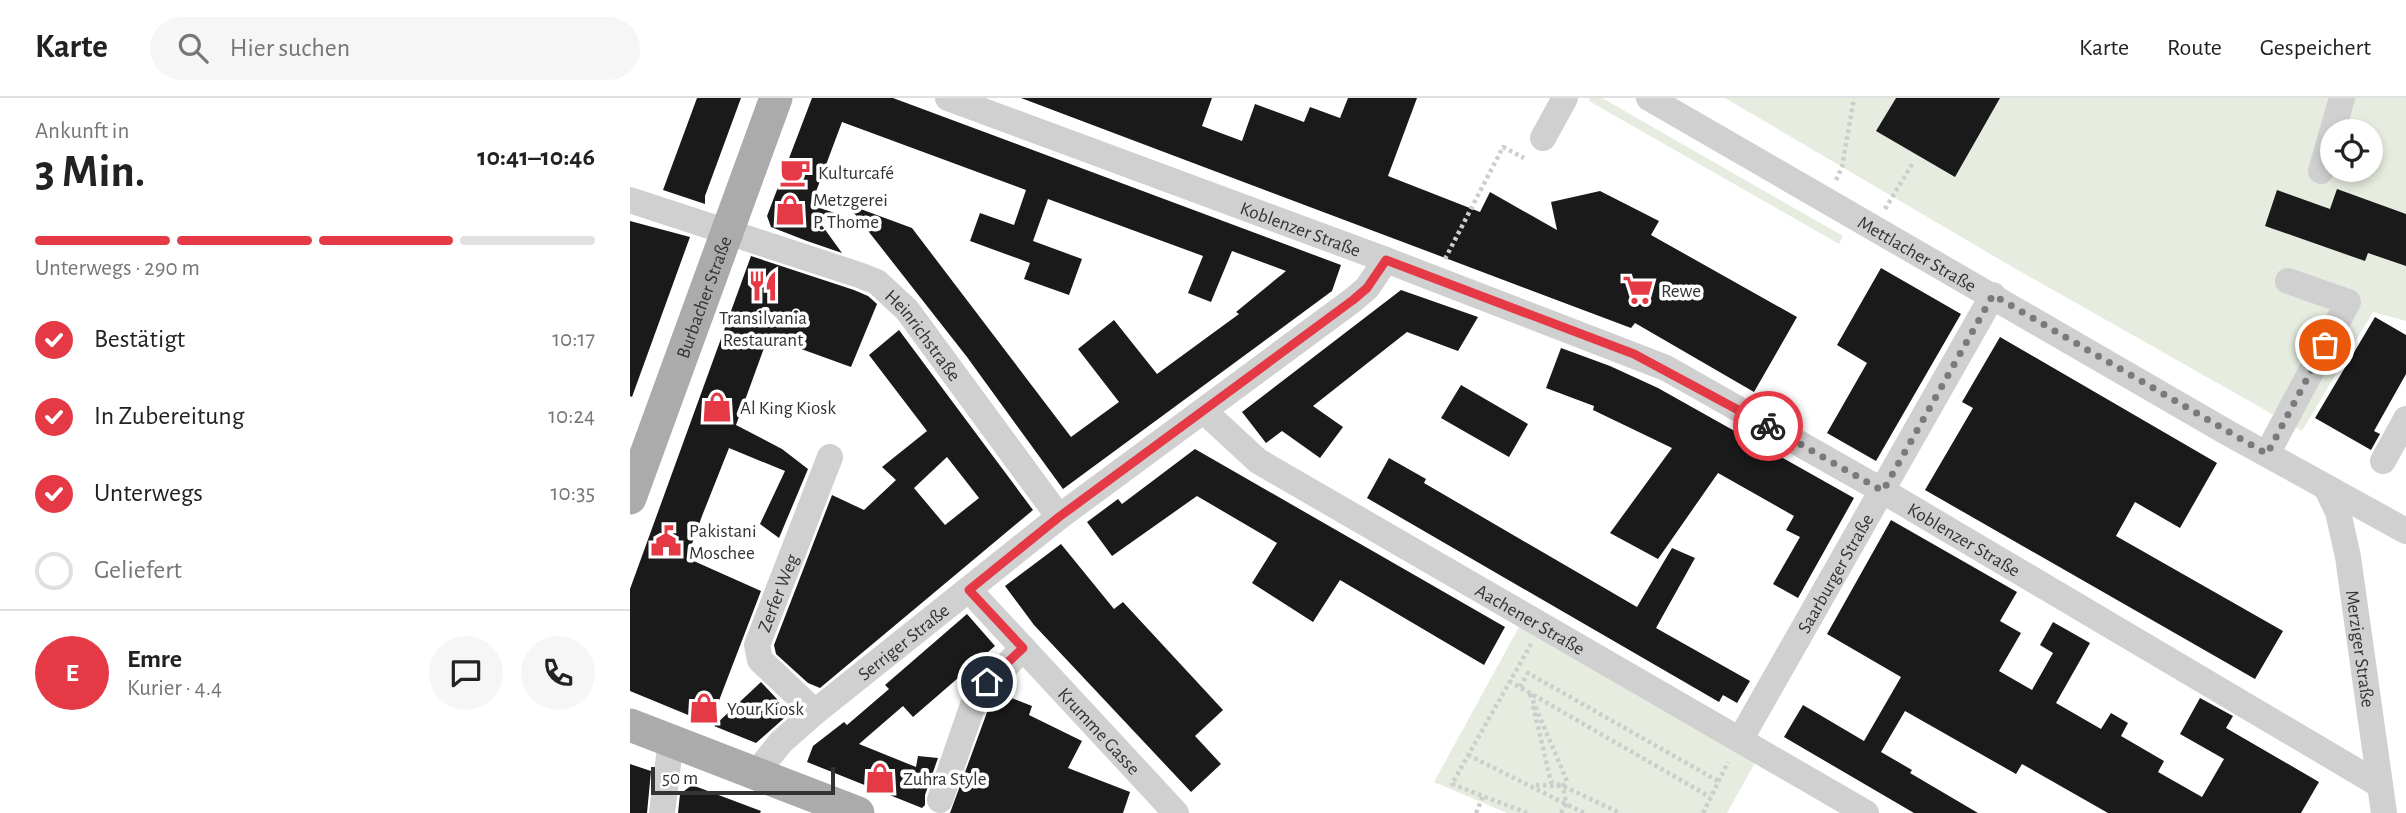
<!DOCTYPE html>
<html lang="de">
<meta charset="utf-8">
<style>
body{margin:0;font-family:"Alegreya Sans",sans-serif;background:#f6f6f6;color:#222;height:100vh;display:flex;flex-direction:column;font-size:26px;white-space:nowrap}
*{box-sizing:border-box;margin:0}
p{font-size:23px;color:#767676}
.icon{flex:none;width:38px;height:38px;fill:none;stroke:currentColor;stroke-width:2;stroke-linecap:round;stroke-linejoin:round}
.map{position:relative;flex:1;overflow:hidden}
.sheet{display:flex;flex-direction:column;background:#fff;width:630px}
.sheet>*{flex:none}
.tools{position:absolute;left:1690px;top:21px;display:grid;gap:14px}
.tools a{display:grid;place-items:center;width:63px;height:63px;border-radius:50%;background:#fff;box-shadow:0 4px 10px #0003;font-size:35px}
.scale{position:absolute;left:21px;bottom:18px;width:184px;box-sizing:border-box;padding-left:7px;border:4px solid #333;border-top:0;font-size:19px;line-height:24px;white-space:nowrap;color:#333;-webkit-text-stroke:5px #fff;paint-order:stroke}
.pin{position:absolute;display:grid;place-items:center;width:60px;height:60px;color:#fff;margin:-30px;border:4px solid #fff;border-radius:50%;box-shadow:0 2px 7px #0007}
.courier{position:absolute;display:grid;place-items:center;width:70px;height:70px;margin:-35px;border:5px solid #e63946;border-radius:50%;background:#fff;color:#222;box-shadow:0 2px 9px #0007}
.overview em{font-style:normal;font-weight:600}
.overview div{display:flex;flex-direction:column-reverse}
.overview{display:flex;align-items:center;justify-content:space-between;height:119px;padding:0 35px}
h1{font-size:46px;font-weight:600;line-height:52px}
.bar{display:grid;grid-template-columns:repeat(4,1fr);gap:10px 7px;align-content:center;height:84px;padding:0 35px}
.bar i{height:9px;border-radius:5px;background:#e0e0e0}
.bar .selected{background:#e63946}
.bar p{grid-column:span 4}
.line{display:flex;align-items:center;gap:18px;padding:0 35px;border-top:2px solid #e0e0e0}
.line div{flex:1}
.round{display:grid;place-items:center;flex:none;width:74px;height:74px;border-radius:37px;background:#f6f6f6}
ol{padding:0 35px;list-style:none}
li{display:flex;align-items:center;gap:21px;height:77px}
li p{margin-inline-start:auto}
li .icon{padding:7px;border-radius:50%;background:#e63946;color:#fff;stroke-width:4}
li:last-child{color:#767676}
li i{width:38px;height:38px;border:4px solid #e0e0e0;border-radius:50%}
header{display:flex;align-items:center;gap:42px;box-sizing:border-box;height:98px;padding:0 35px;background:#fff;border-bottom:2px solid #e0e0e0}
header strong{font-size:33px}
nav{display:flex;gap:38px;margin-inline-start:auto;font-size:24px}
.search{width:490px;height:63px;background:#f6f6f6;display:flex;align-items:center;gap:18px;box-sizing:border-box;padding:0 24px;border-radius:38px;color:#767676;font-size:26px}
main{display:flex;flex:1;min-height:0}
.map>svg:first-child{display:block}
.green{fill:#e6ecdf;fill-rule:evenodd}
.building{fill:#1a1a1a;fill-rule:evenodd}
.lines{fill:none;stroke-linecap:round;stroke-linejoin:round}
.path{stroke:#cdcdcd;stroke-width:4.5;stroke-dasharray:3.5 3.5;stroke-linecap:butt}
.minor{stroke:#d0d0d0;stroke-width:26}
.major{stroke:#ababab;stroke-width:33}
.done{stroke:#7a7a7a;stroke-width:7;stroke-dasharray:0 12.6}
.route{stroke:#e63946;stroke-width:9}
.labels{text-anchor:middle;stroke-width:7;stroke-linejoin:round;paint-order:stroke}
.poi-label{font-size:19px;fill:#333;stroke:#fff;text-anchor:start}
.street-label{font-size:19px;fill:#333;stroke:#fff}
</style>
<header>
<strong>Karte</strong>
<div class="search"><svg class="icon" aria-label="search" viewBox="0 0 24 24"><circle cx="10" cy="10" r="6"/><path d="M15 15l6 6"/></svg>Hier suchen</div>
<nav><a>Karte</a><a>Route</a><a>Gespeichert</a></nav>
</header>
<main>
<section class="sheet">
<div class="overview"><div><h1>3 Min.</h1><p>Ankunft in</p></div><em>10:41–10:46</em></div>
<div class="bar"><i class="selected"></i><i class="selected"></i><i class="selected"></i><i></i><p>Unterwegs · 290 m</p></div>
<ol>
<li><svg class="icon" aria-label="check" viewBox="0 0 24 24"><path d="M5 12l5 5 9-10"/></svg>Bestätigt<p>10:17</p></li>
<li><svg class="icon" aria-label="check" viewBox="0 0 24 24"><path d="M5 12l5 5 9-10"/></svg>In Zubereitung<p>10:24</p></li>
<li><svg class="icon" aria-label="check" viewBox="0 0 24 24"><path d="M5 12l5 5 9-10"/></svg>Unterwegs<p>10:35</p></li>
<li><i></i>Geliefert</li>
</ol>
<div class="line" style="height:126px"><b class="round" style="background:#e63946;color:#fff">E</b><div><b>Emre</b><p>Kurier · 4.4</p></div><a class="round"><svg class="icon" aria-label="chat" viewBox="0 0 24 24"><path d="M4 5h16v11H9l-5 4z"/></svg></a><a class="round"><svg class="icon" aria-label="phone" viewBox="0 0 24 24"><path d="M5 4h4l2 5-3 2q2 4 5 5l2-3 5 2v4C11 20 4 13 5 4z"/></svg></a></div>
</section>
<div class="map">
<svg width="1776" height="715" viewBox="0 0 1776 715">
<rect width="100%" height="100%" fill="#fff"/>
<path class="green" d="M960 0H972L1213 138 1209 146 959 3Z
M1095 0H1776V223L1743 214 1672 333 1379 167ZM1703 33H1741V72H1703Z
M895 518 1131 654 1097 715H877L804 684Z"/>
<path class="building" d="M67 0H111L75 98V106L33 92Z
M182 0H263L711 167 702 193 433 391 337 259 217 106 282 130 441 339 489 304 448 251 484 222 527 276 609 216 606 214 656 173 602 153 581 204 558 195 573 158 418 101 403 143 452 161 439 197 394 181 400 165 340 143 350 115 384 127 396 92 212 24 181 107 205 115 191 126 212 155 177 143 141 129 137 118Z
M391 0H582L572 28 612 43 625 6 674 24 680 9 710 20 718 0H787L758 78 850 114 860 94 927 132 921 104 970 93 1029 123 1021 137 1167 219 1124 294 1005 225 1001 230Z
M1266 0H1370L1325 79 1246 33Z
M1707 91 1776 116V168L1738 155 1735 163 1635 128 1647 92 1700 111Z
M0 123 60 139 2 299 0 298Z
M121 158 224 192 238 198 247 206 221 269 138 239 106 327 152 351 178 371 149 440 130 426 155 373 99 350 72 418 57 460 131 493 80 626 0 593V491Z
M1251 170 1331 216 1246 363 1197 335 1237 265 1207 247Z
M771 192 848 219 828 253 777 234 683 308 713 329 690 360 652 333 636 345 612 314Z
M1745 219 1776 237V276L1744 333 1750 336 1741 352 1685 320Z
M269 232 403 412 190 590 178 585 146 556 144 547 202 397 234 412 266 382 252 369 297 333 239 257ZM317 359 349 400 315 427 284 390Z
M1370 239 1587 365 1550 430 1505 404 1486 438 1653 533 1625 581 1295 392 1343 310 1332 304Z
M931 250 980 268 1028 290 1224 400 1168 500 1143 486 1170 439 1156 432 1164 418 1088 375 1028 461 980 435 1042 350 963 312 964 308 916 290Z
M831 287 898 326 879 359 811 320Z
M565 351 875 529 854 567 710 482 683 524 622 485 647 445 567 398 482 458 457 424 488 401 492 406Z
M759 360 796 381 794 385 1007 509 1042 450 1065 460 1026 530 1120 583 1107 605 1093 597 1089 604 737 400Z
M1261 422 1387 494 1370 523 1391 535 1369 573 1402 592 1423 555 1410 547 1423 524 1460 545 1426 605 1471 631 1481 615 1498 625 1491 638 1534 663 1528 674 1572 699 1594 661 1550 636 1570 600 1603 618 1596 630 1689 684 1671 715H1478L1392 666 1386 676 1275 613 1251 654 1282 672 1280 675 1348 715H1284L1154 639 1173 607 1234 643 1271 579 1197 536Z
M431 446 484 511 493 504 593 612 565 638 591 666 561 694 404 527 375 488Z
M337 516 365 548 283 619 273 608 229 646 286 669 288 658 308 660 295 697V707L292 710 177 664 183 648 214 624 217 627 259 591 255 587Z
M131 584 160 615 126 645 84 628Z
M371 596 402 608 399 617 452 643 438 670 500 694 493 715H320L359 609Z
M0 666 21 673 17 715H0Z
M62 687 131 713 130 715H48L50 696Z"/>
<g class="lines">
<path class="path" d="M1206 82 1212 69 1224 0
M1255 111 1284 63
M815 161 873 49 894 60
M879 583 1080 699
M890 589 898 575 1088 683
M900 596 937 683 933 688 936 706 931 715
M903 608 921 684 933 688
M838 657 954 715
M906 687 933 688 990 715
M846 715 853 698
M897 715 822 686 901 546
M1073 715 1098 664"/>
<g class="minor">
<path id="s1" d="M318 0 756 162 1036 270 1253 393 1750 687"/>
<path id="s2" d="M1019 0 1598 335 1776 433"/>
<path d="M913 40 935 0"/>
<path d="M1691 73 1712 0"/>
<path id="s3" d="M0 102 229 177 247 184 277 212 429 419"/>
<path id="s4" d="M575 314 628 363 1236 715"/>
<path d="M1637 356 1718 204 1658 183"/>
<path d="M1753 363 1776 321"/>
<path id="s5" d="M1697 391 1708 414 1718 459 1754 715"/>
<path id="s6" d="M339 492 546 715"/>
<path id="s7" d="M185 614 130 562 127 547 200 359"/>
<path id="s8" d="M1110 642 1363 197"/>
<path id="s9" d="M126 675 151 644 185 614 429 419 723 202 737 190 756 162"/>
<path d="M310 702 345 601 393 550"/>
<path d="M32 715 41 642"/>
</g>
<g class="major">
<path id="s10" d="M0 400 146 0"/>
<path d="M0 627 228 715"/>
</g>
</g>
<g class="lines">
<path class="done" d="M1138 328 1253 393 1363 197 1637 356 1695 247"/>
<path class="route" d="M357 584 393 550 339 492 429 419 723 202 737 190 756 162 1004 256 1138 328"/>
</g>
<defs>
<g id="cafe-bare" transform="scale(2.415)"><path d="M-5.5-4.5H6V0H3Q3 3.5 0 3.5H-2.5Q-5.5 3.5-5.5 0ZM3-3.2v2h1.7v-2ZM-6 4.5H4V6H-6Z" fill="#e63946" stroke="#fff" stroke-width="2.5" paint-order="stroke"/></g>
<g id="shop-bare" transform="scale(2.415)"><path d="M-5-2.5h2.3a2.7 3.5 0 0 1 5.4 0H5L5.5 6h-11ZM-1.5-2.5h3a1.5 2.3 0 0 0-3 0Z" fill="#e63946" stroke="#fff" stroke-width="2.5" paint-order="stroke"/></g>
<g id="restaurant-bare" transform="scale(2.415)"><path d="M-5-6h1v4h1v-4h1v4h1v-4h1v5L-1.5 .5V6h-2V.5L-5-1ZM5-6V6H3V1.5H1.5Q1.5-4 5-6Z" fill="#e63946" stroke="#fff" stroke-width="2.5" paint-order="stroke"/></g>
<g id="supermarket-bare" transform="scale(2.415)"><path d="M-6-5.5h2.5l.6 2H6L4.5 2H-2.5L-4.4-4H-6ZM-1.5 3.2a1.3 1.3 0 1 0 .1 0ZM3 3.2a1.3 1.3 0 1 0 .1 0Z" fill="#e63946" stroke="#fff" stroke-width="2.5" paint-order="stroke"/></g>
<g id="civic-bare" transform="scale(2.415)"><path d="M-.6-6.5H3V-4.5H.6V-3L4-1V1h2V6H-6V1h2V-1L-.6-3ZM-1.2 2.5V6h2.4V2.5Z" fill="#e63946" stroke="#fff" stroke-width="2.5" paint-order="stroke"/></g>
</defs>
<g fill-rule="evenodd">
<use href="#cafe-bare" x="165" y="74"/>
<use href="#shop-bare" x="160" y="112"/>
<use href="#restaurant-bare" x="133" y="188"/>
<use href="#supermarket-bare" x="1008" y="192"/>
<use href="#shop-bare" x="87" y="309"/>
<use href="#civic-bare" x="36" y="443"/>
<use href="#shop-bare" x="74" y="610"/>
<use href="#shop-bare" x="250" y="680"/>
</g>
<g class="labels">
<g class="poi-label">
<text x="188" y="81">Kulturcafé</text>
<text x="183" y="108">Metzgerei<tspan x="183" dy="22">P. Thome</tspan></text>
<text x="1031" y="199">Rewe</text>
<text x="133" y="226" text-anchor="middle">Transilvania<tspan x="133" dy="22">Restaurant</tspan></text>
<text x="110" y="316">Al King Kiosk</text>
<text x="59" y="439">Pakistani<tspan x="59" dy="22">Moschee</tspan></text>
<text x="97" y="617">Your Kiosk</text>
<text x="273" y="687">Zuhra Style</text>
</g>
<g class="street-label">
<text dy="7" stroke="none"><textPath href="#s1" startOffset="376">Koblenzer Straße</textPath></text>
<text dy="7" stroke="none"><textPath href="#s2" startOffset="310">Mettlacher Straße</textPath></text>
<text dy="7" stroke="none"><textPath href="#s10" startOffset="214">Burbacher Straße</textPath></text>
<text dy="7" stroke="none"><textPath href="#s3" startOffset="331">Heinrichstraße</textPath></text>
<text dy="7" stroke="none"><textPath href="#s1" startOffset="1111">Koblenzer Straße</textPath></text>
<text dy="7" stroke="none"><textPath href="#s8" startOffset="192">Saarburger Straße</textPath></text>
<text dy="7" stroke="none"><textPath href="#s7" startOffset="147">Zerfer Weg</textPath></text>
<text dy="7" stroke="none"><textPath href="#s4" startOffset="387">Aachener Straße</textPath></text>
<text dy="7" stroke="none"><textPath href="#s9" startOffset="198">Serriger Straße</textPath></text>
<text dy="7" stroke="none"><textPath href="#s5" startOffset="164">Merziger Straße</textPath></text>
<text dy="7" stroke="none"><textPath href="#s6" startOffset="192">Krumme Gasse</textPath></text>
</g>
</g>
</svg>
<div class="tools">
<a><svg class="icon" aria-label="locate" viewBox="0 0 24 24"><circle cx="12" cy="12" r="6"/><path d="M12 2v4M12 18v4M2 12h4M18 12h4"/></svg></a>
</div>
<div class="scale">50 m</div>
<div class="pin" style="left:1695px;top:247px;background:#ea580c"><svg class="icon" aria-label="bag" viewBox="0 0 24 24"><path d="M5 8h14l-1 12H6zM9 8a3 3 0 0 1 6 0"/></svg></div>
<div class="pin" style="left:357px;top:584px;background:#1f2937"><svg class="icon" aria-label="home" viewBox="0 0 24 24"><path d="M3 11l9-7 9 7M6 9v11h12V9"/></svg></div>
<div class="courier" style="left:1138px;top:328px"><svg class="icon" aria-label="bike" viewBox="0 0 24 24"><circle cx="6" cy="16" r="4"/><circle cx="18" cy="16" r="4"/><path d="M6 16l4-8h5l3 8M10 8l3 8H6M13 5h3"/></svg></div>
</div>
</main>
